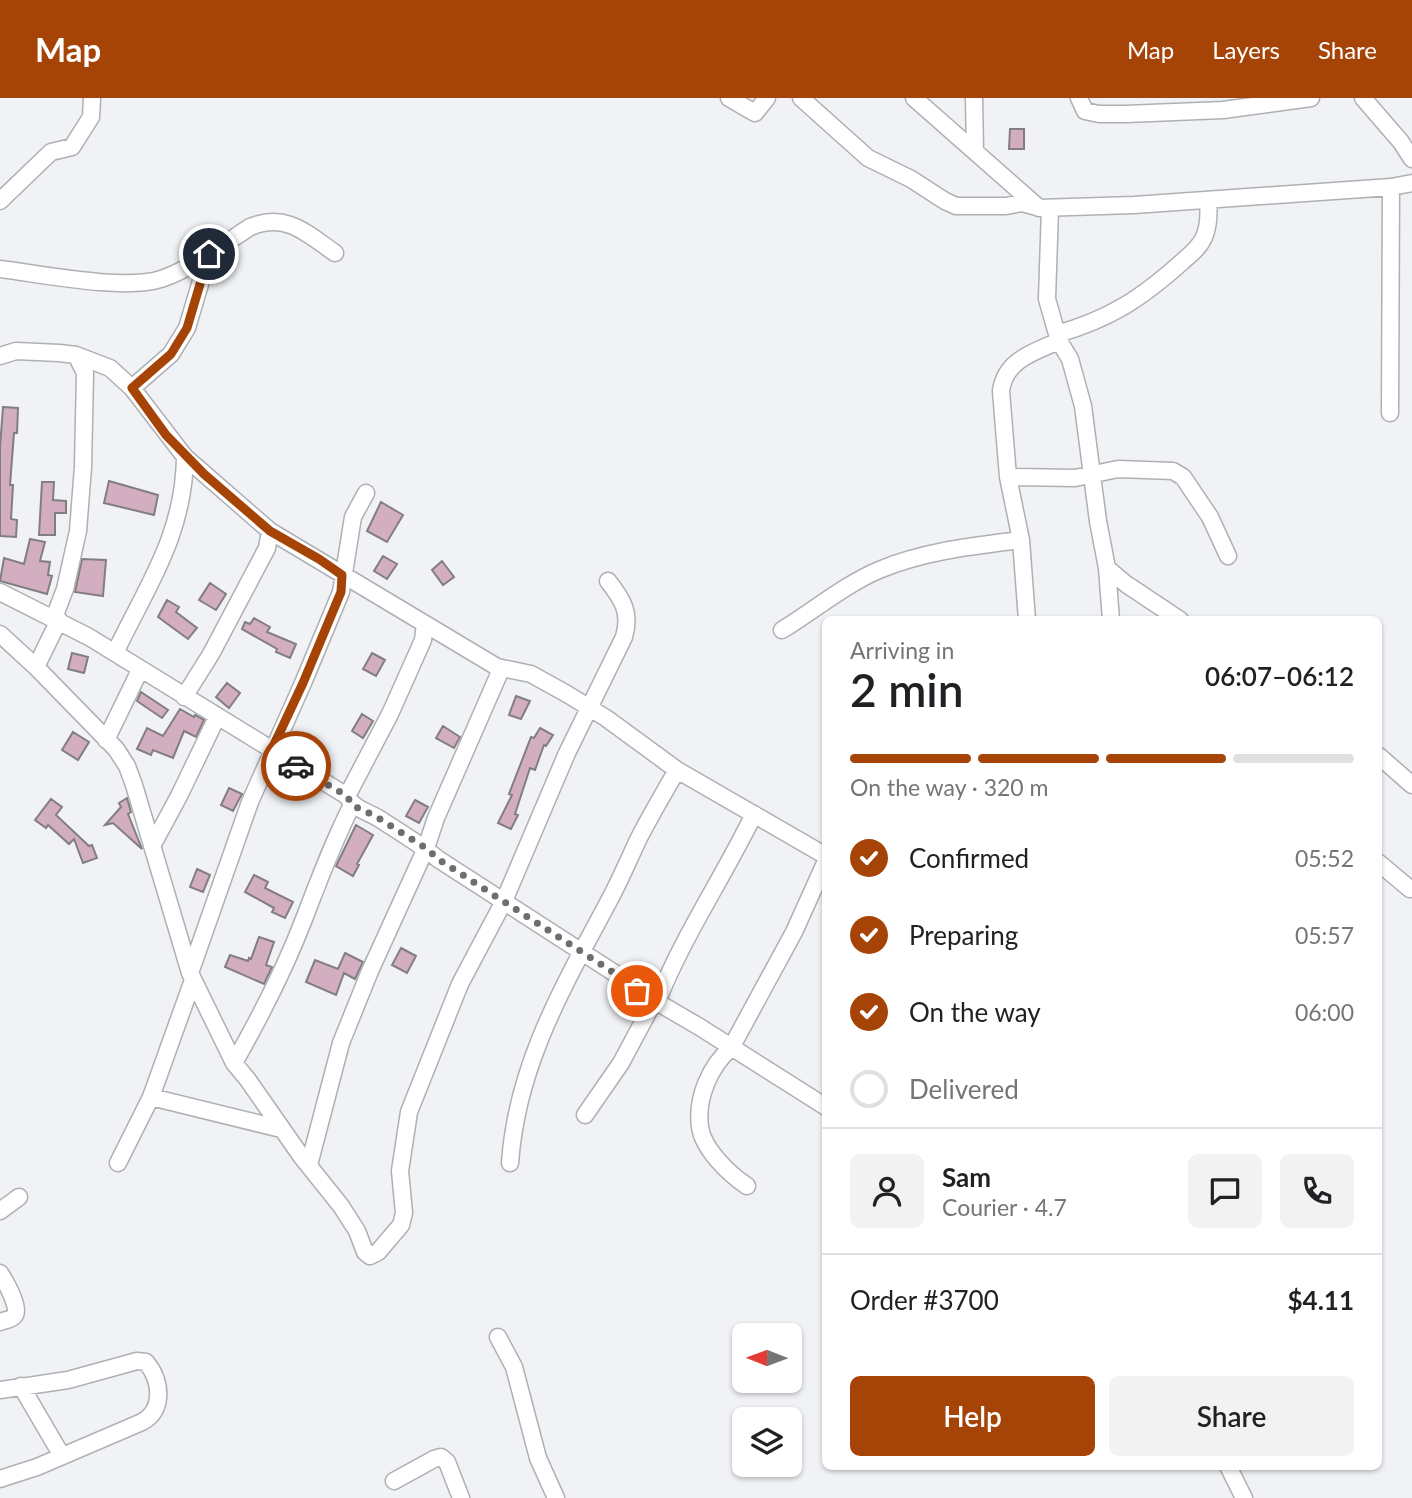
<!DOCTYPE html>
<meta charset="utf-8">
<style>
body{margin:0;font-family:Lato,sans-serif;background:#f2f2f2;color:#202124;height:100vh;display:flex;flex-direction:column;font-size:26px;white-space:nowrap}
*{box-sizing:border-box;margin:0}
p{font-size:23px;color:#757577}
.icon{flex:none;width:38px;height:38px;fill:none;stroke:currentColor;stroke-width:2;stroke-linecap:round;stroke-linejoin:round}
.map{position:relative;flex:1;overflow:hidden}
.details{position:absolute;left:822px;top:518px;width:560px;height:854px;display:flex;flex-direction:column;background:#fff;border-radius:10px;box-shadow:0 2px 5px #0004}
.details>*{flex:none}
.needle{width:46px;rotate:271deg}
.tools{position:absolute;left:732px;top:1225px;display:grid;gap:14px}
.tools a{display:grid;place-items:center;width:70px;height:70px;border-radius:10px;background:#fff;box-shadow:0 2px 5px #0004;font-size:35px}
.pin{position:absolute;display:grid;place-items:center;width:60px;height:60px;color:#fff;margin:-30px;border:4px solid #fff;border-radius:50%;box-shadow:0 2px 7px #0007}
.courier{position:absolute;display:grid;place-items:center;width:70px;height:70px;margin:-35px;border:5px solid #a64407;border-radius:50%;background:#fff;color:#222;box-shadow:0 2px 9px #0007}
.head em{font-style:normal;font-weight:600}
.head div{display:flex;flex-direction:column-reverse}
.head{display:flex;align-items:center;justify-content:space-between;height:119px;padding:0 28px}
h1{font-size:46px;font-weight:600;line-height:52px}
.bar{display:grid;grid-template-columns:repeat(4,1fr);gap:10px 7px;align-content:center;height:84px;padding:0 28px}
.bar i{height:9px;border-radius:5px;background:#e0e0e0}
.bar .on{background:#a64407}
.bar p{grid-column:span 4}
.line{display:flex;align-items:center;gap:18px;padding:0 28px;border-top:2px solid #e0e0e0}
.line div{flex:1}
.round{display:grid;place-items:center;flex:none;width:74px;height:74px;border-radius:10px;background:#f2f2f2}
ol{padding:0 28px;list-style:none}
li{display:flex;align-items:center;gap:21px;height:77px}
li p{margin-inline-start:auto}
li .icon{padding:7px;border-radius:50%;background:#a64407;color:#fff;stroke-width:4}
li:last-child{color:#757577}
li i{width:38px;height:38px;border:4px solid #e0e0e0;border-radius:50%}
.action{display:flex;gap:14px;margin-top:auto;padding:14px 28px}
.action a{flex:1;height:80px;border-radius:10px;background:#a64407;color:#fff;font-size:28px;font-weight:600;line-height:80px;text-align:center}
.action a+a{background:#f2f2f2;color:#202124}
header{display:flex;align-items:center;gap:42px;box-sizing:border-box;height:98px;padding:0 35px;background:#a64407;color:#fff}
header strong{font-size:33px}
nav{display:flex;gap:38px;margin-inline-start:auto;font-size:24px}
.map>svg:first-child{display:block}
.building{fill:#d3aec1;stroke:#827e80;stroke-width:2}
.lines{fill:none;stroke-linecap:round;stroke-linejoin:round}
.street-casing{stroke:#aeb0b3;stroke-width:19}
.street{stroke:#fff;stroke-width:16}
.done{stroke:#6d6e70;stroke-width:7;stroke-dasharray:0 12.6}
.route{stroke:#a64407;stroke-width:9}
</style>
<header>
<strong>Map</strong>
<nav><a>Map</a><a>Layers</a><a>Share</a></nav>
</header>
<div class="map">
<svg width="1412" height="1400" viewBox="0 0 1412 1400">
<rect width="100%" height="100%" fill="#f0f2f5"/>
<path class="building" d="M1010 31H1024V51H1009Z
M3 309 18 310 17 335H14L10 387H13L11 421 17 422 16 439 0 438V349Z
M109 383 158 397 154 417 104 405Z
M42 384H54L53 402 66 403V415H55V437H39Z
M381 404 403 417 387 444 367 433Z
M30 441 45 444 40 463 50 464 48 477 52 478 47 496 0 483 4 460 24 466Z
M383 458 397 466 387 481 374 473Z
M82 461 106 462 103 498 75 494Z
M442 463 454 479 443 487 432 472Z
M210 485 226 496 216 512 199 502Z
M167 502 179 509 176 514 197 530 188 541 158 519Z
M254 520 270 529 267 534 296 546 290 560 276 554 277 551 242 531 245 524 250 526Z
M72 555 88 559 84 575 68 571Z
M372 555 385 562 376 578 363 571Z
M227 585 240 595 229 610 216 599Z
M141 594 168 612 162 620 137 603Z
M516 598 530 603 521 621 509 617Z
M180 611 194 619 195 617 204 622 196 639 184 633 173 660 153 652 151 657 137 651 147 630 163 638Z
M362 616 373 623 363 640 352 633Z
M443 628 460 639 454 650 436 640Z
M540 630 553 637 546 648 544 647 535 672 530 670 515 716 518 717 511 731 498 725 512 697 509 696 531 639 534 640Z
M73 634 89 644 78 662 62 652Z
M229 690 242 696 233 713 221 707Z
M127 700 131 714 128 716 142 751 113 725 105 727 121 709 119 705Z
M51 701 62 709 56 717 89 748 92 747 97 760 83 765 74 741 69 746 48 727 46 730 35 722Z
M415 702 428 709 419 725 406 718Z
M356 727 373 737 357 766 359 767 353 778 336 768Z
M197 771 210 777 203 794 190 789Z
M254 777 268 784 265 790 293 804 285 820 272 814 274 810 245 794Z
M259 839 274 844 266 867 272 869 264 886 225 869 230 857 248 863 249 860 251 861Z
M401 850 416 858 407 875 392 867Z
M345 855 363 864 355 881 344 875 336 897 306 884 315 862 338 871Z"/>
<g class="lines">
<g class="street-casing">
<path id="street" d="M729 0 755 15 767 0
M801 0 868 60 911 81 945 103 956 108H1006L1022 105 1037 109
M914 0 1039 110 1134 107 1391 89 1412 85
M974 0 975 53
M1079 0 1085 13 1099 16H1126L1223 12 1311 0
M1363 0 1401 44 1412 61
M0 103 51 54 72 49 91 19 92 0
M1050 110 1047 201 1059 243 1070 261 1083 308 1098 423 1107 470 1111 522
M0 171C41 176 124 193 161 181 191 171 224 146 250 129 286 114 306 135 335 155
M1057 236C1110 221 1142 200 1183 163 1191 156 1200 149 1204 139 1209 128 1209 114 1208 102
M0 258 16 253 59 255 76 257 110 270 132 290 185 359 270 433 497 569 531 576 567 596 606 620 677 672 826 758
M132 290 171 256 187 230 209 156
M1390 315 1391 89
M1008 379 1075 380 1118 371 1173 373 1183 379 1210 419 1228 458
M1107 470 1126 486 1180 522
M0 494 89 539 347 698C354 711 366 713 378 720 398 733 420 746 438 761L619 878 643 896 698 928 826 1009
M54 520 65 491 78 433 83 369 85 275 76 257
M1027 522 1021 442 1008 379 1001 293C1005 262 1034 254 1059 243
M782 532C813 513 846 486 879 472 924 453 973 448 1021 442
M0 536 36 569 116 651 127 668 134 687 190 875 234 965 248 982 301 1058 341 1108 357 1133 365 1154 370 1158 378 1154 401 1127 404 1115 400 1073 409 1014 460 886 504 803 567 655 624 539C631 515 623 502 608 483
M115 555C147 488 184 437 185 359
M36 569 59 522
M184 599 211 556 267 450 270 433
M106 642 140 572
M1379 658 1412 687
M347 698 390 616 423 542 425 526
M152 748 179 698 217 619
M1379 765 1410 791
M190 875 250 704 303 585 341 494 353 419 366 395
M234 965C259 921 286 868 304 821 319 782 333 744 352 707
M151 999 281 1031
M585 1017 621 965 652 907 657 904C683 838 723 780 754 716
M118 1065 151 999 193 882
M510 1065C517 965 565 886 611 799 621 780 629 761 638 742 650 718 664 695 677 672
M309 1067 341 945 370 873 426 750 436 720 499 576 497 569
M747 1088C729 1076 703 1051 700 1029 696 1000 710 968 731 950L794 834 826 763
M0 1113 19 1099
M0 1175C5 1183 20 1209 15 1217 12 1222 5 1222 0 1224
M498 1239 514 1269 538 1360 556 1400
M21 1288 62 1358
M0 1292 68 1282 137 1263 146 1264C161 1282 165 1311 142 1324L37 1369 0 1381
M1228 1368 1244 1400
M394 1383 434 1361 441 1359 447 1364 461 1400"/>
</g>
<use href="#street" class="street"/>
</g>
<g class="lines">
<path class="done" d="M296 668 347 698 352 707 375 718 426 750 438 761 619 878 637 893"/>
<path class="route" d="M209 156 187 230 171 256 132 290 166 337 204 376 270 433 319 461 342 477 341 494 303 585 272 651 296 668"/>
</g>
</svg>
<div class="tools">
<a><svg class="needle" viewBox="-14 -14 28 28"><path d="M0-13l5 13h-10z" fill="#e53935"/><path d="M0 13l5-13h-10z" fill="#757577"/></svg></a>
<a><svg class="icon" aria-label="layers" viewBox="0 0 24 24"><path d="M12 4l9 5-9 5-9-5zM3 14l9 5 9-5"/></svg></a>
</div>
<div class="pin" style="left:637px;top:893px;background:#ea580c"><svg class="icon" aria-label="bag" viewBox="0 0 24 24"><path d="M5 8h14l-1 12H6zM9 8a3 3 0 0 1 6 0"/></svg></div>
<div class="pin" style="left:209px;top:156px;background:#1f2937"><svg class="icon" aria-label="home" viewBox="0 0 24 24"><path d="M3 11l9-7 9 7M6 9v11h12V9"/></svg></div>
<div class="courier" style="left:296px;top:668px"><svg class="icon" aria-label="car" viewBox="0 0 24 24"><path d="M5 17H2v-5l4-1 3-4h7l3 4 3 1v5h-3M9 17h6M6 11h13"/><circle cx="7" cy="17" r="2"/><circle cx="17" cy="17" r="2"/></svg></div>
<section class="details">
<div class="head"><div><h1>2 min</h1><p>Arriving in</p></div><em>06:07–06:12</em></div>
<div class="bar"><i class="on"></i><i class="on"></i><i class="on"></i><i></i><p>On the way · 320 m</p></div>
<ol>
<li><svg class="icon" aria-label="check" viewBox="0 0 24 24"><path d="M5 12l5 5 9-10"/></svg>Confirmed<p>05:52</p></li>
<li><svg class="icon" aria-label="check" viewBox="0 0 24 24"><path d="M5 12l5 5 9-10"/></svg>Preparing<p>05:57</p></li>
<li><svg class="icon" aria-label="check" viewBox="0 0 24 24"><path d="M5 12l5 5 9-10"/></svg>On the way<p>06:00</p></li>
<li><i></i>Delivered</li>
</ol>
<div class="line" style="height:126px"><a class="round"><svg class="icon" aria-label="person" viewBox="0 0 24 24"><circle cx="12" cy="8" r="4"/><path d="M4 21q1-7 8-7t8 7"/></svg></a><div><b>Sam</b><p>Courier · 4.7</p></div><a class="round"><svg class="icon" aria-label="chat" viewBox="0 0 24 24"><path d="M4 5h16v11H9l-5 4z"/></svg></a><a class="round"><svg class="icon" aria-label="phone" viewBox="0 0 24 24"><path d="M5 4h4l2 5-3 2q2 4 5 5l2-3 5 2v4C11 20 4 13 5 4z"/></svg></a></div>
<div class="line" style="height:91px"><div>Order #3700</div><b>$4.11</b></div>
<div class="action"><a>Help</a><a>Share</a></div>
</section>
</div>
